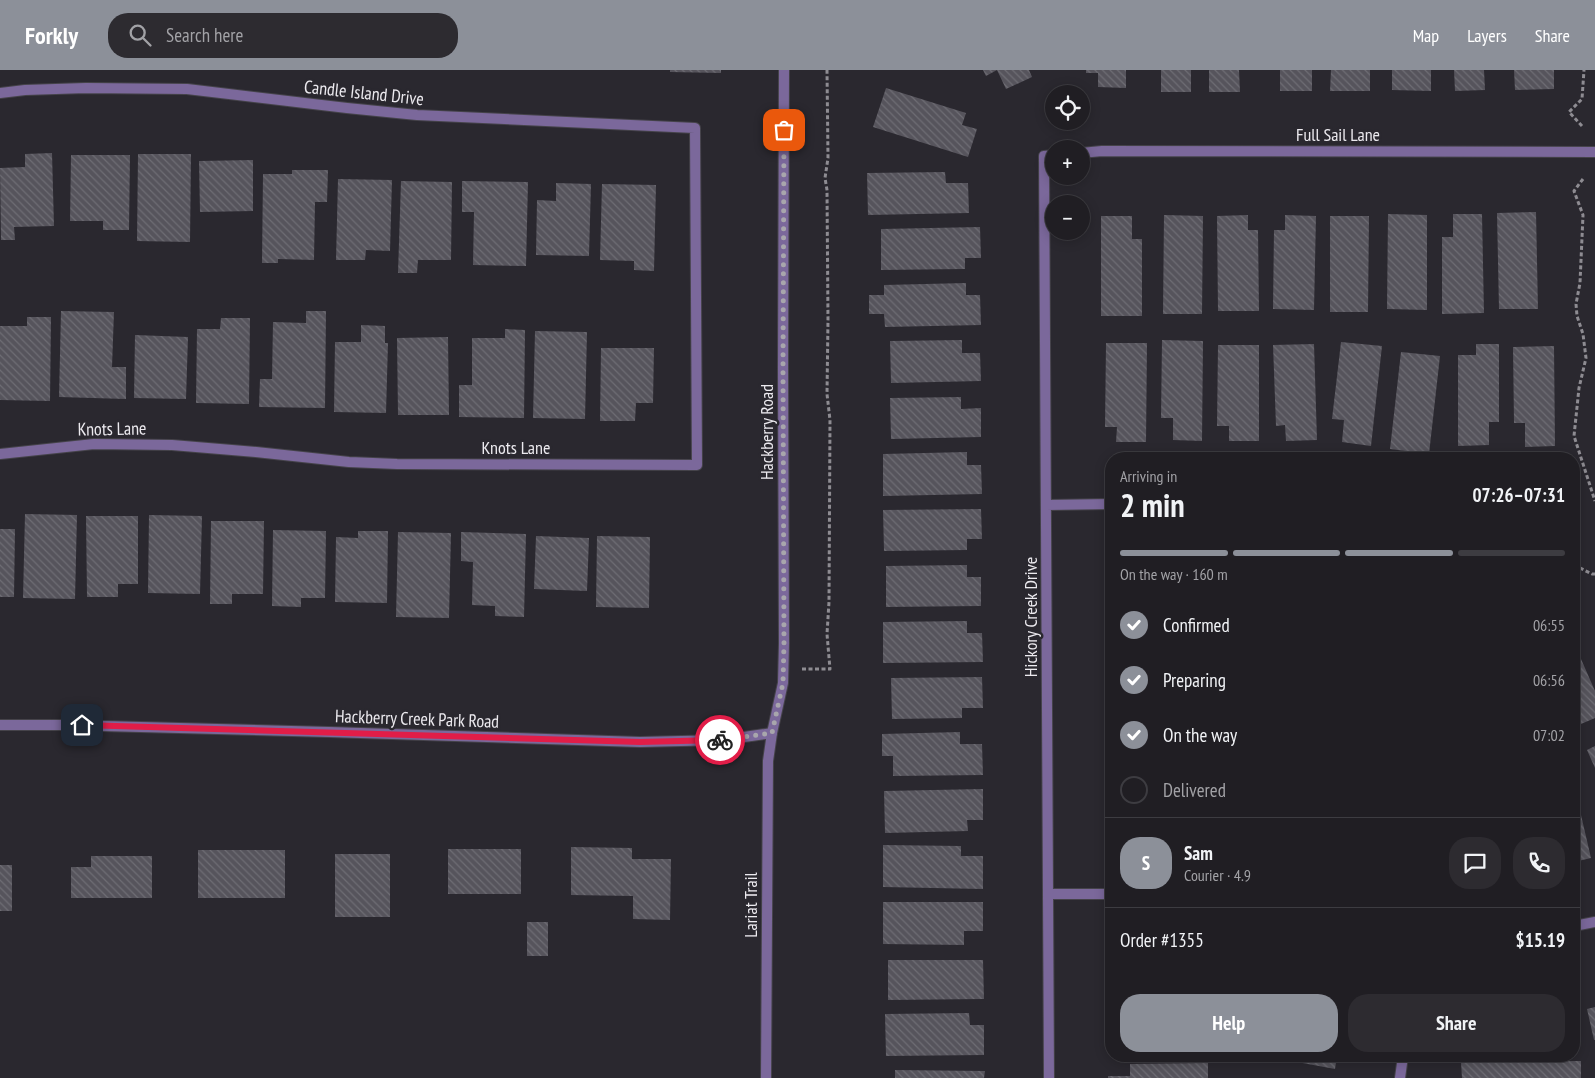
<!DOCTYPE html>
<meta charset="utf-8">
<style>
body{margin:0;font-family:"PT Sans Narrow",sans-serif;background:#2d2b30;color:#f1f3f6;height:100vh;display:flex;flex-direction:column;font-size:19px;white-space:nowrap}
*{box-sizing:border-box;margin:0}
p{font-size:16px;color:#a2a2a6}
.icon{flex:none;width:28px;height:28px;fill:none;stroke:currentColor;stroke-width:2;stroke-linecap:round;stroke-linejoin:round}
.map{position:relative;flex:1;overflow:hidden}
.panel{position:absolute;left:1105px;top:382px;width:475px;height:610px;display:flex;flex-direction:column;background:#201e23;border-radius:20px;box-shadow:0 2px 12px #0003,0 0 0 1px #3d3c41}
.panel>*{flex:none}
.controls{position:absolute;left:1045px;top:15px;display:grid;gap:10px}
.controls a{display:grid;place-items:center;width:45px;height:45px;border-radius:50%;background:#201e23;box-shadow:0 2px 12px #0003,0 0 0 1px #3d3c41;font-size:25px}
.pin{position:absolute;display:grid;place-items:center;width:42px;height:42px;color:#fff;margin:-21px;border-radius:10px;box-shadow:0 2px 8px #0006}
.courier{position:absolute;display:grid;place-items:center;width:50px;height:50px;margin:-25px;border:4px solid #e11d48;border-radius:50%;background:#fff;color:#222;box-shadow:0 1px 6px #0007}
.summary em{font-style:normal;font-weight:700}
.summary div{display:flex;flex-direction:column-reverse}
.summary{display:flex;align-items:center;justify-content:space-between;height:85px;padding:0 15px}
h1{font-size:32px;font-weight:700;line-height:38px}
.bar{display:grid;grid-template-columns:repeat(4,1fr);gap:8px 5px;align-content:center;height:60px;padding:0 15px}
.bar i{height:6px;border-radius:4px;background:#3d3c41}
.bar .current{background:#8c9099}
.bar p{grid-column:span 4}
.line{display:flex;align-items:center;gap:12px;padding:0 15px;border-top:1px solid #3d3c41}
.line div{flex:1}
.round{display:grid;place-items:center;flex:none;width:52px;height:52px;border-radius:20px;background:#2d2b30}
ol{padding:0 15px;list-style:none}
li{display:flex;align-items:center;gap:15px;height:55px}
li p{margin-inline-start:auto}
li .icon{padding:5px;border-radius:50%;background:#8c9099;color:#fff;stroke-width:4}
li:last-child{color:#a2a2a6}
li i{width:28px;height:28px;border:2px solid #3d3c41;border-radius:50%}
.button{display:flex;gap:10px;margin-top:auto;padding:10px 15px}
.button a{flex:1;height:58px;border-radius:20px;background:#8c9099;color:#fff;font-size:20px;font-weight:700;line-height:58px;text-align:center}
.button a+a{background:#2d2b30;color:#f1f3f6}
header{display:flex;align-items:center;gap:30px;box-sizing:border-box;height:70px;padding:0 25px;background:#8c9099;color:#fff}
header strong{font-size:24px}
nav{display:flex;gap:28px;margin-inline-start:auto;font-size:18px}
.search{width:350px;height:45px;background:#2d2b30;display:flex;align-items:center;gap:12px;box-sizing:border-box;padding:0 18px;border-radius:20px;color:#a2a2a6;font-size:19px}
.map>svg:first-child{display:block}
.building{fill:url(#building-back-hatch)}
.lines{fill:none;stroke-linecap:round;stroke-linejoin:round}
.minor-casing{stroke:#45434a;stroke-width:12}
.tertiary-casing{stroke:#45434a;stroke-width:12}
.path{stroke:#8e8c92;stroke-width:3;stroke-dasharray:4 2.5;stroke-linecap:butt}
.minor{stroke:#7b689b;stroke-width:10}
.tertiary{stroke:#7b689b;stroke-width:10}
.done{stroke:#a8a6ac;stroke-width:5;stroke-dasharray:0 9}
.route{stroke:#e11d48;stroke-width:6}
.labels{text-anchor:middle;stroke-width:5;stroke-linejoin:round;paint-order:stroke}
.street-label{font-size:18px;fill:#eceaef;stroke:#2a282f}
</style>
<header>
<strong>Forkly</strong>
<div class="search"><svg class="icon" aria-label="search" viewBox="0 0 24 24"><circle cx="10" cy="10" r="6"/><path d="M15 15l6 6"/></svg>Search here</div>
<nav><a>Map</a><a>Layers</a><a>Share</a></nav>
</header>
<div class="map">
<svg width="1595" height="1008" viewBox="0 0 1595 1008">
<defs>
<pattern id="building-back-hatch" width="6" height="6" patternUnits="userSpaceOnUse" patternTransform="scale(1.25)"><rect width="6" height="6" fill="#56545c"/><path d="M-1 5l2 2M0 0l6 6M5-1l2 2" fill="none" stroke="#6e6d74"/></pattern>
</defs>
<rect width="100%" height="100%" fill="#2a282f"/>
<path class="building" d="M670 0H721V3L670 2Z
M983 0H1029L1032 7 1006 19 997 0 986 6Z
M1086 0H1126V18L1098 17V3H1086Z
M1161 0H1191V22H1161Z
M1209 0H1239L1240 22H1209Z
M1280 0H1312V21H1280Z
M1331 0H1370V21H1330Z
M1392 0H1431V21L1392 20Z
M1454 0H1484L1485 20 1455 21Z
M1514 0H1554V19L1515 20Z
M886 18 966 43 962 55 977 59 968 87 873 57Z
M52 83 54 156 14 157 15 170H1L0 98 25 97V84Z
M138 84H191L190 172 137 171Z
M71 85H130L129 160H103V151H70Z
M253 90V141L200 142 199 91Z
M292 100H328L327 132H315L314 190 278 189V193H262L263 104H292Z
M945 102 946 113H968L969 143 868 145 867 103Z
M338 109 392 110 390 181 366 180 365 190H336Z
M401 111 452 112 451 190H418L417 203H398Z
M462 111 528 112 526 196 473 195 474 142H462Z
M556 113 591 114 589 186 536 185 537 130 556 131Z
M602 114 656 115 654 201 634 200V191L600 190Z
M1536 142 1538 239H1499L1497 143Z
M1388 144 1427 145V240L1387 239Z
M1453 144H1482L1484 243 1442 244V167H1453Z
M1164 145 1203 146 1202 244H1163Z
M1248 145V160H1258L1259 241H1218L1217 146Z
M1285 145 1316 146 1314 240 1273 239 1274 160H1285Z
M1101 146H1132V169H1142V246H1101Z
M1330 146H1369L1368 242H1330Z
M980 157 981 188H965V199L881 200V159Z
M966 213V225H980L981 255 885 257 884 244H869V225H884V215Z
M61 241 114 242 112 297H126V329L59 327Z
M306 241H326L325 338 259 337 260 309H272L273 252 306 253Z
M27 247H51L50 331 0 330V256H27Z
M221 248H250L249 334 196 333 197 259H220Z
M361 255 385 256V273H388L386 343 334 342 335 272H361Z
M505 259 525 260 524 348 459 347V315H472V268H505Z
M535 261 587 262 585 349 533 348Z
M135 265 188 267 186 329 134 328Z
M448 267 449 345H398L397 268Z
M962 270V283H980L981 311 891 313 890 271Z
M1162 270 1203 271 1202 371 1173 370V348H1161Z
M1341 272 1382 276 1371 376 1342 372 1344 350 1332 349Z
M1106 273H1147L1146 372H1116L1117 357H1105Z
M1314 274 1317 370 1286 371 1285 355 1276 356 1273 275Z
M1476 274H1499V352H1489V375L1458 376V285H1476Z
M1218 275H1259V371H1229V356H1217Z
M1554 276 1555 376 1525 377V353H1514L1513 277Z
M601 278H654L653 333H636L635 351H600Z
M1401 282 1440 286 1429 384 1390 379Z
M961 327V339L981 338V367L891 369 890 328Z
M967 382V395H981L982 424 883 426V384Z
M981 439 982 469H967V480L884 481 883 440Z
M25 444 77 445 75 529 23 528Z
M149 445 202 446 200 524 148 523Z
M86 446H138V514H118V527H87Z
M211 451H264L263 524H232V534H210Z
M0 459H15L14 527H0Z
M273 460 326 461 325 528H301V537L272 536Z
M358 461H388L387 533 335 532 336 467 358 468Z
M398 462 451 463 449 548 396 547Z
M461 462 526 464 524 547 495 546V536L472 535 473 492 461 491Z
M536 466 589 468 587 521 534 519Z
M597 466 650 467 649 538 596 537Z
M967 495V507H981V536L886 537V496Z
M1106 506H1111V535H1107Z
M967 551V563H982L983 592 883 593V552Z
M1106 562H1111V592H1107Z
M1574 573 1595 621V648L1574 657Z
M982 607 983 638H962V648L892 649 891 608Z
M1106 618H1111V647H1107Z
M960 662V674H982L983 705 893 706V686H882V664Z
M1107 673H1111V705H1107Z
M1595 676V698L1587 680Z
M1574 715 1591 788 1574 792Z
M983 719V750H967L968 761 885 763 884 721Z
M1107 730H1111V760H1106Z
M883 775 961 776V786H983V819L883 817Z
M571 777 632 778V789H671L670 850 633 849V826L571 825Z
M448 779H521V824H448Z
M198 780H285V828H198Z
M335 784H390V847H335Z
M91 786H152V828H71V797H91Z
M0 795H12V841H0Z
M883 832H983V861H964V875L883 874Z
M527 852H548V886H527Z
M888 890H983L984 929 888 930Z
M1108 892H1111V923H1108Z
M1595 937V970H1594L1587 939Z
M1108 938H1111V968H1108Z
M969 943 970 955H984V985L886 986 885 944Z
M1264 986H1337L1335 999Z
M1581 991V1008H1462L1461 992Z
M1208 993V1008H1108V1006H1130V994Z
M895 1000 985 1001 984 1008H895Z"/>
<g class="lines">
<g class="minor-casing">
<path id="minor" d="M0 23 25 20 86 18 187 19 347 38 417 45 695 58 697 395 397 394 349 392 256 382 172 375 94 374 0 384
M1081 83 1102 81 1595 82
M1046 435 1111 434
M0 655H64L329 662 640 672 723 670 772 663 768 691 766 1008
M1048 824H1111
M1574 856 1595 852
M1049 1008 1044 86 1054 85
M1400 1008 1403 986"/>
</g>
<g class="tertiary-casing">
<path id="tertiary" d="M772 663 783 613 784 573 783 299 784 0"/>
</g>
<path class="path" d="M1582 56 1569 42 1582 29 1584 0
M1583 109 1574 121 1583 145 1580 213 1576 234 1577 246 1583 264 1586 288 1579 318 1574 366 1595 431
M1574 495 1592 504H1595
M802 599H830L827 564 829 532 830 350 827 324 828 250 827 120 825 108 828 88 827 0"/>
<use href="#minor" class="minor"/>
<use href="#tertiary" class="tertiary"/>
</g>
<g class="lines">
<path class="done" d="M720 670 772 663 783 613 784 573 783 299 784 60"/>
<path class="route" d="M82 655 640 672 720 670"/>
</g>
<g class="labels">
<g class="street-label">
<text transform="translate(364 23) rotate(6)" y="6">Candle Island Drive</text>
<text x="1338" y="71">Full Sail Lane</text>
<text transform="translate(112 359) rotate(-1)" y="6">Knots Lane</text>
<text transform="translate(767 362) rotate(-90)" y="6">Hackberry Road</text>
<text x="516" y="384">Knots Lane</text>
<text transform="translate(1031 547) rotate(-90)" y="6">Hickory Creek Drive</text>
<text transform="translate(417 649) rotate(2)" y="6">Hackberry Creek Park Road</text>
<text transform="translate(751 835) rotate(-90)" y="6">Lariat Trail</text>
</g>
</g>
</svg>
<div class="controls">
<a><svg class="icon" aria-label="locate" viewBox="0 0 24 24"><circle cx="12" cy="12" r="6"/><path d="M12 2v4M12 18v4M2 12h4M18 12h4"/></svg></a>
<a>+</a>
<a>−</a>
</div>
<div class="pin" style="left:784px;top:60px;background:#ea580c"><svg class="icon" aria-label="bag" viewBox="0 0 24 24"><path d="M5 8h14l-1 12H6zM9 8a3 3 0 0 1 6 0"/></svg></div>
<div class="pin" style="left:82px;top:655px;background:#1f2937"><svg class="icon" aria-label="home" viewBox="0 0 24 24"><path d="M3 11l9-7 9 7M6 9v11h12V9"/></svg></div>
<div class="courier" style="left:720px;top:670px"><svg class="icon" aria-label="bike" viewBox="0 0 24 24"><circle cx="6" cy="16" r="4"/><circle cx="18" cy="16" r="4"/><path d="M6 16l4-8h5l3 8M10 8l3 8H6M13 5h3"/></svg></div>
<section class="panel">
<div class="summary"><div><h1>2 min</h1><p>Arriving in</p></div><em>07:26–07:31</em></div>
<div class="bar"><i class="current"></i><i class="current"></i><i class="current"></i><i></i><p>On the way · 160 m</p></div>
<ol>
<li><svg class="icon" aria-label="check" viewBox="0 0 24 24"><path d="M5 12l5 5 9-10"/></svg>Confirmed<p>06:55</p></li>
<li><svg class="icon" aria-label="check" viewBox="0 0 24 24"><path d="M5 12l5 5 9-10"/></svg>Preparing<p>06:56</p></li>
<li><svg class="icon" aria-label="check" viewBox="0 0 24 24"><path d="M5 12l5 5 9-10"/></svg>On the way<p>07:02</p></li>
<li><i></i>Delivered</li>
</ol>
<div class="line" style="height:90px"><b class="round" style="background:#8c9099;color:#fff">S</b><div><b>Sam</b><p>Courier · 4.9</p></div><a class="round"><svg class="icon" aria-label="chat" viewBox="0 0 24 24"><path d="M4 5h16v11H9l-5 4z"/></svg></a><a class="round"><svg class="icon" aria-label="phone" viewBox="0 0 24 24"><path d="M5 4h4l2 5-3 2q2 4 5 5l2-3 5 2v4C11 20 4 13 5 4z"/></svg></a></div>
<div class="line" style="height:65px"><div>Order #1355</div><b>$15.19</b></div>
<div class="button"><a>Help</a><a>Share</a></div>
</section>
</div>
